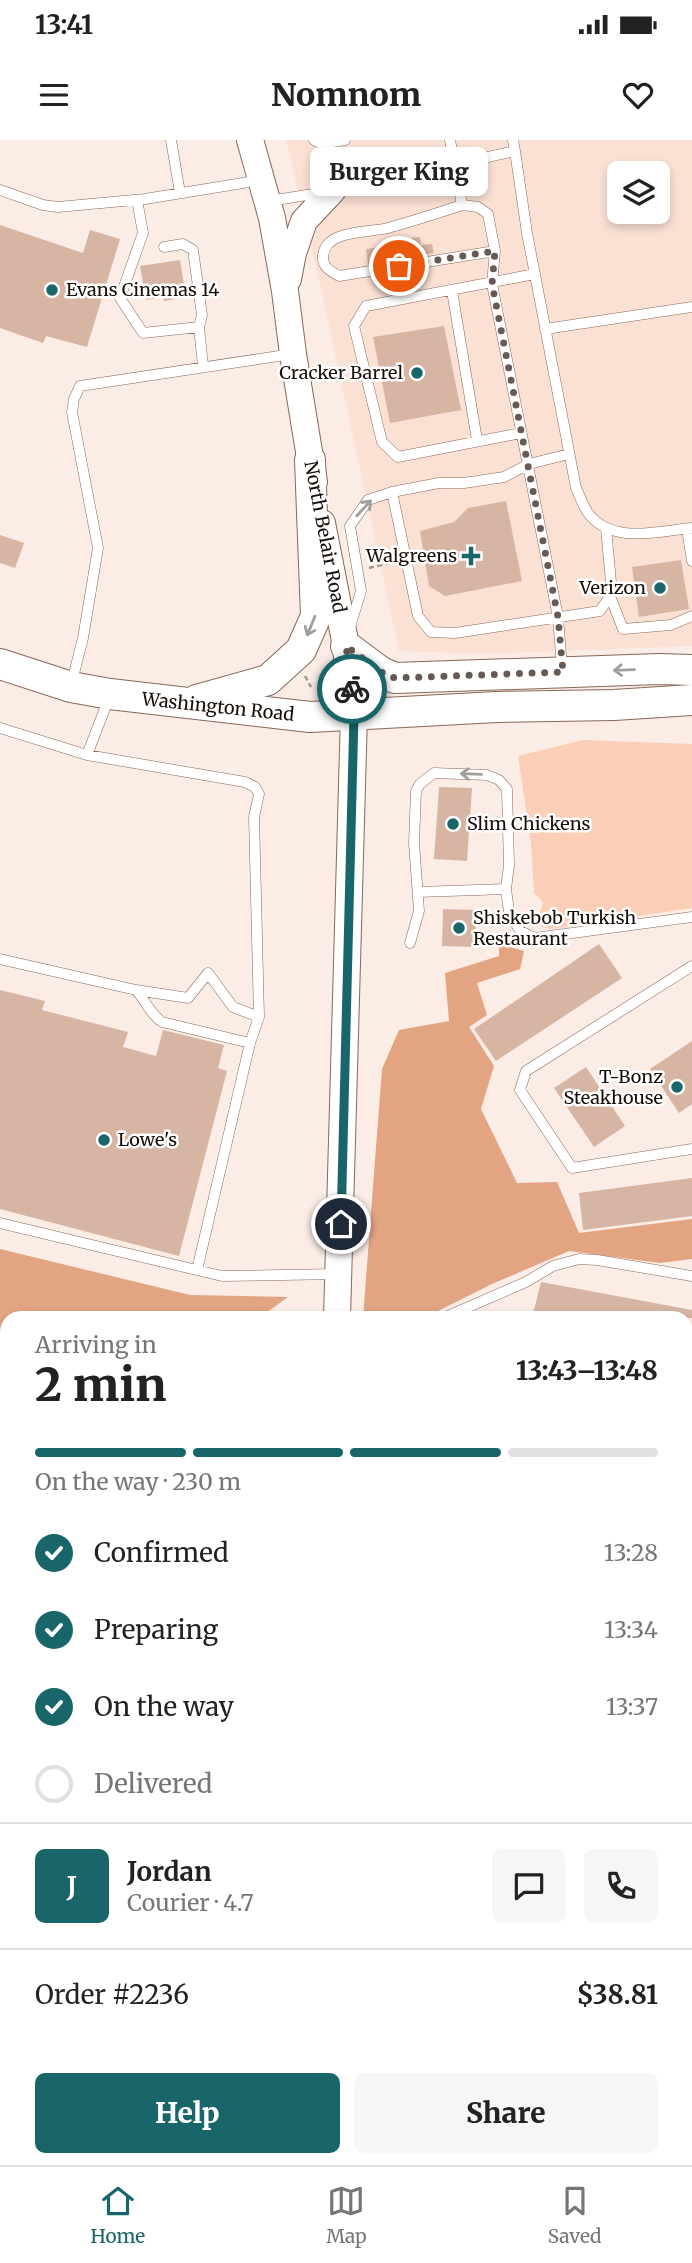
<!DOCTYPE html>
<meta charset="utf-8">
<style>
body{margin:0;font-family:Merriweather,serif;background:#f6f6f6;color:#222;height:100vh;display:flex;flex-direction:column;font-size:26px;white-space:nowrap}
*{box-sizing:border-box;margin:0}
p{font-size:23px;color:#767676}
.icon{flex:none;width:38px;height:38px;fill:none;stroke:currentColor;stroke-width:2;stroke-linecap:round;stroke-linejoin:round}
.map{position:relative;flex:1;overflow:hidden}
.side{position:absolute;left:0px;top:1171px;width:693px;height:856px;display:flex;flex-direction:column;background:#fff;border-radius:21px 21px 0 0;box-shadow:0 4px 10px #0003}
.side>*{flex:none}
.tools{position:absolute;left:607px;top:21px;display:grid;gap:14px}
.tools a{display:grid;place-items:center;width:63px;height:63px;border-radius:10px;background:#fff;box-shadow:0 4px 10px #0003;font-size:35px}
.pin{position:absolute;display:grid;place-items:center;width:60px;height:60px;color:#fff;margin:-30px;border:4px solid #fff;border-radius:50%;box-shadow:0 2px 7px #0007}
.courier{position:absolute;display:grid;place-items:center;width:70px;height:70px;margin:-35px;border:5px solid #186669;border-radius:50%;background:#fff;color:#222;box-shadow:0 2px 9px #0007}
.bubble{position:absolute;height:49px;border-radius:10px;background:#fff;box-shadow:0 4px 10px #0003;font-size:23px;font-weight:800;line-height:49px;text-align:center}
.head em{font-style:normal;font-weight:800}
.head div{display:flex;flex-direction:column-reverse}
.head{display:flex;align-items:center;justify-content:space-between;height:119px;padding:0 35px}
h1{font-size:46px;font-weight:800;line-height:52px}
.bar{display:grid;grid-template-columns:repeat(4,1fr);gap:10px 7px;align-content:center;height:84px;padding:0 35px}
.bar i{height:9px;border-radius:5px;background:#e0e0e0}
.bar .current{background:#186669}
.bar p{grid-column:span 4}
.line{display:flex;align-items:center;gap:18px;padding:0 35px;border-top:2px solid #e0e0e0}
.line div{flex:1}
.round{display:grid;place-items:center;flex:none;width:74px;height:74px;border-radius:10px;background:#f6f6f6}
ol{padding:0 35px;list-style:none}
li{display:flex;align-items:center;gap:21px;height:77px}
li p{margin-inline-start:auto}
li .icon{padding:7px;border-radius:50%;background:#186669;color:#fff;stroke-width:4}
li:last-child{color:#767676}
li i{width:38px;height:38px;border:4px solid #e0e0e0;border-radius:50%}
.action{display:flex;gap:14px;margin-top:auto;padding:14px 35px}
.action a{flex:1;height:80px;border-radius:10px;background:#186669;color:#fff;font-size:28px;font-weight:800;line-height:80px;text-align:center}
.action a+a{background:#f6f6f6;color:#222}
.status{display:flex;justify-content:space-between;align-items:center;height:49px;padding:0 35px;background:#fff;direction:ltr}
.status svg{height:19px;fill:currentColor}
header{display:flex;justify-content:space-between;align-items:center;height:91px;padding:0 35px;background:#fff;font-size:32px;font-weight:800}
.dock{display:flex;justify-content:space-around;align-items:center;height:98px;border-top:2px solid #e0e0e0;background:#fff;font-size:19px;color:#767676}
.dock a{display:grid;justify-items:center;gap:4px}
.dock .current{color:#186669}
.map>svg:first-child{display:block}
.built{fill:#fbe1d4;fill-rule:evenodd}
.green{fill:#fbcfb7}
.forest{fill:#e3a482}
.building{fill:#d7b5a3}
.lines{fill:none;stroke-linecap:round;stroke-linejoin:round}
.lane-casing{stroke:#866857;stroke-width:11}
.street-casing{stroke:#866857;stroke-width:21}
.secondary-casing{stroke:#866857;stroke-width:28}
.primary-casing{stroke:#866857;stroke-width:32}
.path{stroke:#a3958f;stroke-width:2.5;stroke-dasharray:5 3.5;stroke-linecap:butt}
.lane{stroke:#fff;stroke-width:10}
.street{stroke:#fff;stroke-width:19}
.secondary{stroke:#fff;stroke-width:26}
.primary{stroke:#fff;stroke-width:30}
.oneway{stroke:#a29e9b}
.done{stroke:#675a54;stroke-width:7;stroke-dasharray:0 12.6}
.route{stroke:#186669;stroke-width:9}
.poi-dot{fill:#186669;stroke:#fff;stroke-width:2.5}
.labels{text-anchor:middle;stroke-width:5;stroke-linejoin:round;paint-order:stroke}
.poi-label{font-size:18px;fill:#170c06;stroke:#fff;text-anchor:start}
.street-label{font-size:18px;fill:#170c06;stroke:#fff}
</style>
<div class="status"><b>13:41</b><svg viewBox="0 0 49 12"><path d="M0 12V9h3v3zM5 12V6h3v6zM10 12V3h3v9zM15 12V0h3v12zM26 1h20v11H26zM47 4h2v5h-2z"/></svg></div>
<header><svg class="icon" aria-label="menu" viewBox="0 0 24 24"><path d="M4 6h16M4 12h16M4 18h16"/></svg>Nomnom<svg class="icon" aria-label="heart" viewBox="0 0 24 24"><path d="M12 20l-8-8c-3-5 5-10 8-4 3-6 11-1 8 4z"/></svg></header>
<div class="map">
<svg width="692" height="2025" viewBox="0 0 692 2025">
<rect width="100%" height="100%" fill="#fbece5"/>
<path class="built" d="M286 0H692V506L484 514 399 511 322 153ZM620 33H658V72H620Z"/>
<path class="green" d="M583 600 692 604V768L551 789 542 787 535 777 541 770 543 762 534 753 531 703 518 616Z"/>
<path class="forest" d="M499 804 524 811 520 829 477 843 487 875 469 887 494 926 481 969 517 1043 557 1042 579 1093 692 1079V1119L660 1123 569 1111 492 1144 424 1178H363L382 929 399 890 449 881 445 833 499 816Z
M0 1109 190 1155 288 1157 259 1178H7V1900L0 1891Z"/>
<path class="building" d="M0 85 83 113 90 90 120 99 87 207 46 196 43 203 0 188Z
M420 97 421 105 432 104 434 113 368 124 366 109 394 105V100Z
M180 120 186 157 164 161 163 157 146 160 140 126Z
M444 186 461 270 390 283 373 197Z
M506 361 522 441 445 456 429 446 420 391 454 382 468 368Z
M0 395 24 403 15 428 0 423Z
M681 420 689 469 639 477 632 427Z
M439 647 472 648 467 721 434 719Z
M443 769 476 770 475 807 442 806Z
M599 804 622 838 496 921 474 889Z
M0 850 45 861 42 870 128 892 123 907 156 916 163 890 224 905 218 928 227 931 179 1116 0 1069Z
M692 901V964L679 973 650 929Z
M586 927 625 986 594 1007 554 948Z
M692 1038V1076L583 1090 579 1053Z
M541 1142 692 1170V1178H532Z"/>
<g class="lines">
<g class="lane-casing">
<path id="lane" d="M171 0 180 53
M314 0C322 6 335 1 345 0
M450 0 462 65 478 67 488 74 495 111 492 144 558 477 562 528
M515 11 527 93 576 348C580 356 583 366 588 373 612 405 658 391 692 388
M0 50 43 65 58 67 145 59 261 40
M137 60 143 93 120 158 143 193 199 187
M269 61 332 51 515 11 513 0
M462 65C438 73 413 81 388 88 369 93 325 89 323 116 322 127 330 131 339 136L495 111
M164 107 183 104 193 110 202 175 199 187 203 226
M452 151 477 300
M545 189 692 167
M521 293 398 317 382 302 354 186 366 166 535 134
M392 352 418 476 431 492 455 493 600 471 612 453 606 388
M687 389 692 421
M610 456 623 489 671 485 692 476
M350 487 361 451 350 386 368 360 392 352 439 343H464L504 337 529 324 569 314
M71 545 83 498 98 408 72 272 74 259 80 246 292 214
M0 588 87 615 245 642 255 647 259 654 254 677 259 877 250 903 197 1130
M87 615 109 558
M418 752 506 749
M410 803 419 771 414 703 416 651 420 644 434 633 487 635 499 640 507 649 509 725 506 749 509 772 520 791 535 798 692 777
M0 819 136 850 188 858 208 833 233 867 259 877
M692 826 526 931 520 950 572 1028 692 1009
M136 850C146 861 150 874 162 882L250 903
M0 1083 222 1136 339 1134
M443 1178 526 1142 553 1126 579 1119 597 1120 692 1136
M686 1316 692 1317
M686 1478 692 1472
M686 1489 692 1490
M686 1786 692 1780
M686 1917 692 1921"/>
</g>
<g class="street-casing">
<path id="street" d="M200 2020 203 2025"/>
</g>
<g class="secondary-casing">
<path id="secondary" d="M250 0 272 78 285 151 293 214 314 342
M288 139 293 113 304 81 332 51
M322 383 345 501 354 574 337 1178
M686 1576 692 1570
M686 1979 692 1984
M0 1991 7 1987"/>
</g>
<g class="primary-casing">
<path id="primary" d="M346 506 381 532 395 538 659 529 692 530
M0 524 71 547 110 554 310 577 497 567 614 565 692 560
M197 560 268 540 301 510 316 476 310 320"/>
</g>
<path class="path" d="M369 428 394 422
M305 536 311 547
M0 1965 7 1961"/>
<use href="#lane" class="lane"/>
<use href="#street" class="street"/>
<use href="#secondary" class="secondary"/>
<use href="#primary" class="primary"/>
</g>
<defs><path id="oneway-shaft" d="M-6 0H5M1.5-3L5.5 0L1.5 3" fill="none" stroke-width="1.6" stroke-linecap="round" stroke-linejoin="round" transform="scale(1.75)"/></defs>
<g class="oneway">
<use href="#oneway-shaft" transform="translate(364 368) rotate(-47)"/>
<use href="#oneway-shaft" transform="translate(311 486) rotate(112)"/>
<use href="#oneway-shaft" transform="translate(624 530) rotate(178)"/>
<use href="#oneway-shaft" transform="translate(471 634) rotate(-178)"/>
</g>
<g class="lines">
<path class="done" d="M352 549 346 506 381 532 395 538 563 532 558 477 492 144 495 111 399 126"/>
<path class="route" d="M341 1084 354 574 352 549"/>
</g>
<g class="poi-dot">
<circle cx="52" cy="150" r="7"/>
<circle cx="417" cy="233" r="7"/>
<path d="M467.5 405.5h7v7h7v7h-7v7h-7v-7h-7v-7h7z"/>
<circle cx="660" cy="448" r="7"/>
<circle cx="453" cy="684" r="7"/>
<circle cx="459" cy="788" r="7"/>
<circle cx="677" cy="947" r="7"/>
<circle cx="104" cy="1000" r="7"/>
</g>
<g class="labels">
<g class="poi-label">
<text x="66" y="156">Evans Cinemas 14</text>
<text x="403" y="239" text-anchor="end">Cracker Barrel</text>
<text x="457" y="422" text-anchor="end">Walgreens</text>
<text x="646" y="454" text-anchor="end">Verizon</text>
<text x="467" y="690">Slim Chickens</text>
<text x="473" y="784">Shiskebob Turkish<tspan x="473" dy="21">Restaurant</tspan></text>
<text x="663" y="943" text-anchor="end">T-Bonz<tspan x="663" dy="21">Steakhouse</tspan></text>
<text x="118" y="1006">Lowe's</text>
</g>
<g class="street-label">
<text transform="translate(325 397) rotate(79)" y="6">North Belair Road</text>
<text transform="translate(218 567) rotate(6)" y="6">Washington Road</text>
</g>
</g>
</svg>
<div class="tools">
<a><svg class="icon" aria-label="layers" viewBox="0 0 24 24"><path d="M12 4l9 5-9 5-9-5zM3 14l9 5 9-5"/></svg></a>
</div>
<div class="pin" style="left:399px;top:126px;background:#ea580c"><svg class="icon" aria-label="bag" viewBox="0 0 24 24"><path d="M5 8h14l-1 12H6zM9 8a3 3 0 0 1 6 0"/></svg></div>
<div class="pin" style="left:341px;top:1084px;background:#1f2937"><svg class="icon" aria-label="home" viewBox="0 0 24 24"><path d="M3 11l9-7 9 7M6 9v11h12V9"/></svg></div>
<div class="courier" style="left:352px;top:549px"><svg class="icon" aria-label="bike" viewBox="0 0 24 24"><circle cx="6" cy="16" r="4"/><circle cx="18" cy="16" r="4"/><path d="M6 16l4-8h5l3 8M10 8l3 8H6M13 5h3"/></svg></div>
<div class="bubble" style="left:310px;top:7px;width:178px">Burger King</div>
<section class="side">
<div class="head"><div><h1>2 min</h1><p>Arriving in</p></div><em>13:43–13:48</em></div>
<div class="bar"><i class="current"></i><i class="current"></i><i class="current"></i><i></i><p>On the way · 230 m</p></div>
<ol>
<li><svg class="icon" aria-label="check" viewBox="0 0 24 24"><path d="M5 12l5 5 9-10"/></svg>Confirmed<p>13:28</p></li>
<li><svg class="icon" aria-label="check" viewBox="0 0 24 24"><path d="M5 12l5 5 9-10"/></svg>Preparing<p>13:34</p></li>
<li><svg class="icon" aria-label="check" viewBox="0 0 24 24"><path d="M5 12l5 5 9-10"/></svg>On the way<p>13:37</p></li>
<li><i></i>Delivered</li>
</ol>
<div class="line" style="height:126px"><b class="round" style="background:#186669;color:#fff">J</b><div><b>Jordan</b><p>Courier · 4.7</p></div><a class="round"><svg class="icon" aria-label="chat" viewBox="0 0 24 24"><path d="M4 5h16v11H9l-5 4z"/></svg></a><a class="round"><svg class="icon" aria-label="phone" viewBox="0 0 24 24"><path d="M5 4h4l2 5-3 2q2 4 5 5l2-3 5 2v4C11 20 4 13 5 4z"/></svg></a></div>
<div class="line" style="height:91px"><div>Order #2236</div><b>$38.81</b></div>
<div class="action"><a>Help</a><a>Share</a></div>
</section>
</div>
<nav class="dock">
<a class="current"><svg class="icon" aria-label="home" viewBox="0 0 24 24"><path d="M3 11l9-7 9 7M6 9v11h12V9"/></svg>Home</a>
<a><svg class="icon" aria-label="map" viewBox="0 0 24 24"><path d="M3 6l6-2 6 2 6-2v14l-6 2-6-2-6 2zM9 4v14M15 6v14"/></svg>Map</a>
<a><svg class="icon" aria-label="saved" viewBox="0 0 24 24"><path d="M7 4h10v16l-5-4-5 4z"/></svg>Saved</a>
</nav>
